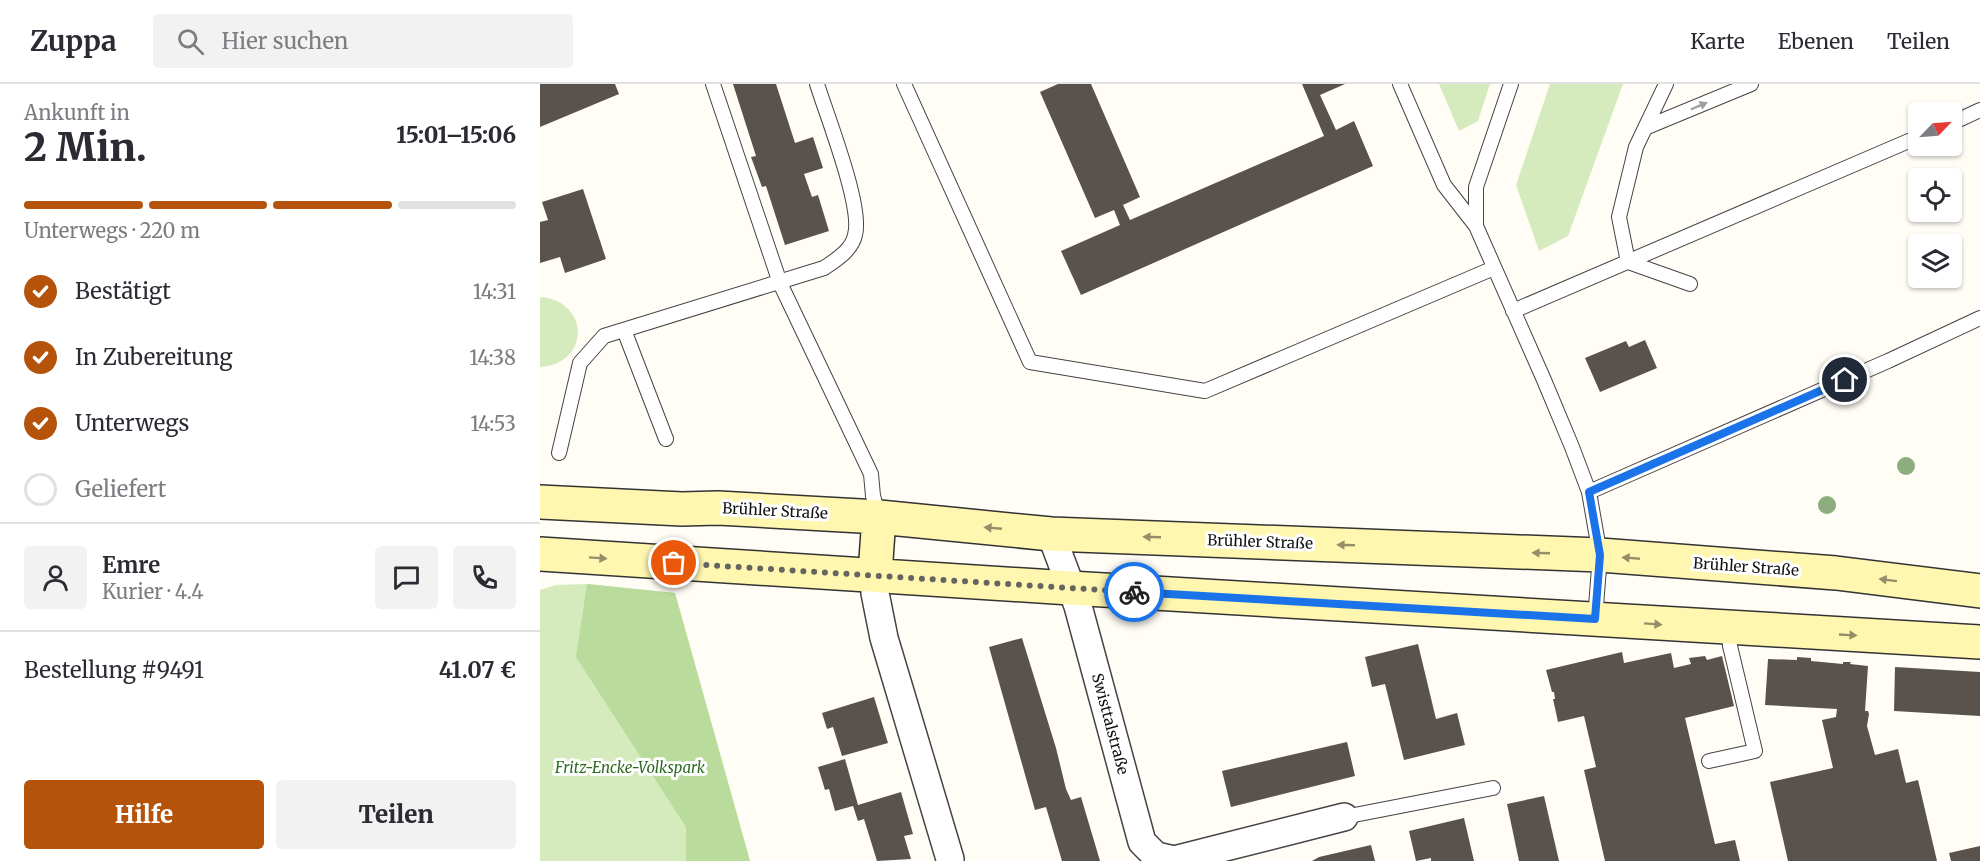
<!DOCTYPE html>
<html lang="de">
<meta charset="utf-8">
<style>
body{margin:0;font-family:Merriweather,serif;background:#f2f2f3;color:#2b2b33;height:100vh;display:flex;flex-direction:column;font-size:22px;white-space:nowrap}
*{box-sizing:border-box;margin:0}
p{font-size:20px;color:#7c7c81}
.icon{flex:none;width:33px;height:33px;fill:none;stroke:currentColor;stroke-width:2;stroke-linecap:round;stroke-linejoin:round}
.map{position:relative;flex:1;overflow:hidden}
.side{display:flex;flex-direction:column;background:#fff;width:540px}
.side>*{flex:none}
.needle{width:39px;rotate:65deg}
.tools{position:absolute;left:1368px;top:18px;display:grid;gap:12px}
.tools a{display:grid;place-items:center;width:54px;height:54px;border-radius:6px;background:#fff;box-shadow:0 2px 4px #0004;font-size:30px}
.pin{position:absolute;display:grid;place-items:center;width:51px;height:51px;color:#fff;margin:-26px;border:3px solid #fff;border-radius:50%;box-shadow:0 2px 6px #0007}
.courier{position:absolute;display:grid;place-items:center;width:60px;height:60px;margin:-30px;border:4px solid #1a73e8;border-radius:50%;background:#fff;color:#222;box-shadow:0 2px 8px #0007}
.overview em{font-style:normal;font-weight:800}
.overview div{display:flex;flex-direction:column-reverse}
.overview{display:flex;align-items:center;justify-content:space-between;height:102px;padding:0 24px}
h1{font-size:39px;font-weight:800;line-height:45px}
.bar{display:grid;grid-template-columns:repeat(4,1fr);gap:9px 6px;align-content:center;height:72px;padding:0 24px}
.bar i{height:8px;border-radius:4px;background:#e1e1e2}
.bar .selected{background:#b45309}
.bar p{grid-column:span 4}
.line{display:flex;align-items:center;gap:15px;padding:0 24px;border-top:2px solid #e1e1e2}
.line div{flex:1}
.round{display:grid;place-items:center;flex:none;width:63px;height:63px;border-radius:6px;background:#f2f2f3}
ol{padding:0 24px;list-style:none}
li{display:flex;align-items:center;gap:18px;height:66px}
li p{margin-inline-start:auto}
li .icon{padding:6px;border-radius:50%;background:#b45309;color:#fff;stroke-width:4}
li:last-child{color:#7c7c81}
li i{width:33px;height:33px;border:3px solid #e1e1e2;border-radius:50%}
.primary-button{display:flex;gap:12px;margin-top:auto;padding:12px 24px}
.primary-button a{flex:1;height:69px;border-radius:6px;background:#b45309;color:#fff;font-size:24px;font-weight:800;line-height:69px;text-align:center}
.primary-button a+a{background:#f2f2f3;color:#2b2b33}
header{display:flex;align-items:center;gap:36px;box-sizing:border-box;height:84px;padding:0 30px;background:#fff;border-bottom:2px solid #e1e1e2}
header strong{font-size:28px}
nav{display:flex;gap:33px;margin-inline-start:auto;font-size:21px}
.search{width:420px;height:54px;background:#f2f2f3;display:flex;align-items:center;gap:15px;box-sizing:border-box;padding:0 21px;border-radius:6px;color:#7c7c81;font-size:22px}
main{display:flex;flex:1;min-height:0}
.map>svg:first-child{display:block}
.green{fill:#d5ebbd}
.forest{fill:#b9dc9c}
.building{fill:#5a524d}
.lines{fill:none;stroke-linecap:round;stroke-linejoin:round}
.lane-casing{stroke:#444;stroke-width:16}
.street-casing{stroke:#444;stroke-width:30}
.secondary-casing{stroke:#333;stroke-width:36}
.lane{stroke:#fff;stroke-width:14}
.street{stroke:#fff;stroke-width:27}
.secondary{stroke:#fff6b0;stroke-width:33}
.tree{fill:#8dad7f}
.oneway{fill:#a0a0a0}
.oneway2{fill:#948f68}
.done{stroke:#646461;stroke-width:6;stroke-dasharray:0 10.8}
.route{stroke:#1a73e8;stroke-width:8}
.labels{text-anchor:middle;stroke-width:6;stroke-linejoin:round;paint-order:stroke}
.street-label{font-size:15px;fill:#111;stroke:#fff}
.park-label{font-size:15px;font-style:italic;fill:#2f6b1f;stroke:#fff}
</style>
<header>
<strong>Zuppa</strong>
<div class="search"><svg class="icon" aria-label="search" viewBox="0 0 24 24"><circle cx="10" cy="10" r="6"/><path d="M15 15l6 6"/></svg>Hier suchen</div>
<nav><a>Karte</a><a>Ebenen</a><a>Teilen</a></nav>
</header>
<main>
<section class="side">
<div class="overview"><div><h1>2 Min.</h1><p>Ankunft in</p></div><em>15:01–15:06</em></div>
<div class="bar"><i class="selected"></i><i class="selected"></i><i class="selected"></i><i></i><p>Unterwegs · 220 m</p></div>
<ol>
<li><svg class="icon" aria-label="check" viewBox="0 0 24 24"><path d="M5 12l5 5 9-10"/></svg>Bestätigt<p>14:31</p></li>
<li><svg class="icon" aria-label="check" viewBox="0 0 24 24"><path d="M5 12l5 5 9-10"/></svg>In Zubereitung<p>14:38</p></li>
<li><svg class="icon" aria-label="check" viewBox="0 0 24 24"><path d="M5 12l5 5 9-10"/></svg>Unterwegs<p>14:53</p></li>
<li><i></i>Geliefert</li>
</ol>
<div class="line" style="height:108px"><a class="round"><svg class="icon" aria-label="person" viewBox="0 0 24 24"><circle cx="12" cy="8" r="4"/><path d="M4 21q1-7 8-7t8 7"/></svg></a><div><b>Emre</b><p>Kurier · 4.4</p></div><a class="round"><svg class="icon" aria-label="chat" viewBox="0 0 24 24"><path d="M4 5h16v11H9l-5 4z"/></svg></a><a class="round"><svg class="icon" aria-label="phone" viewBox="0 0 24 24"><path d="M5 4h4l2 5-3 2q2 4 5 5l2-3 5 2v4C11 20 4 13 5 4z"/></svg></a></div>
<div class="line" style="height:78px"><div>Bestellung #9491</div><b>41.07 €</b></div>
<div class="primary-button"><a>Hilfe</a><a>Teilen</a></div>
</section>
<div class="map">
<svg width="1440" height="777" viewBox="0 0 1440 777">
<rect width="100%" height="100%" fill="#fffdf5"/>
<path class="green" d="M899 0H950L938 37 919 47Z
M1010 0H1083L1028 152 999 167 976 101Z
M3 213C51 220 49 280 0 283V214Z
M47 500 135 509 210 777H0V506L16 501Z"/>
<path class="forest" d="M47 500 135 509 210 777H146V743L36 573Z"/>
<path class="building" d="M0 0H75L79 10 0 43Z
M193 0H236L255 59 273 53 283 84 264 90 272 113 278 111 289 147 245 161 226 102 222 103 211 73 216 72Z
M518 0H551L600 113 583 121 590 136 784 52 762 0H805L780 11 796 46 814 37 833 82 541 211 521 167 580 141 574 126 555 134 500 8Z
M43 105 66 175 25 189 20 173 0 179V138L8 136 2 118Z
M1105 256 1117 284 1060 308 1045 274 1086 257 1089 263Z
M482 554 516 664 526 705 531 716 541 713 560 777H522L506 723 495 726 449 563Z
M878 560 896 635 917 629 925 661 864 676 845 600 832 603 825 573Z
M1082 568 1084 579 1131 569 1134 584 1151 580 1149 574 1165 572 1167 576 1182 572 1194 622 1145 634 1175 760 1195 756 1200 777H1065L1044 686 1056 683 1044 632 1018 638 1013 615H1015L1014 608H1012L1006 586Z
M1257 573 1271 574V577L1303 580V578H1311L1310 580 1328 582 1325 627H1328L1329 630 1327 642 1335 671 1358 665 1366 699 1378 696 1397 777H1248L1230 698 1293 684 1282 636 1296 633 1297 625 1225 621 1228 575 1257 576Z
M1355 583 1440 588V632L1354 627Z
M334 613 348 659 302 672 293 643 287 645 282 629Z
M807 658 815 692 691 723 682 687Z
M305 675 318 721 361 708 373 750 364 752 371 775 337 777 324 735 318 737 313 722 295 727 289 705 285 706 278 683Z
M1004 712 1019 777H979L967 720Z
M924 734 934 777H891V774L876 777 869 747Z
M831 761 835 777H772L779 773Z
M1440 762V777H1411L1409 769Z"/>
<g class="lines">
<g class="lane-casing">
<path id="lane" d="M173 0 240 199 331 390 333 412 339 433
M364 0 490 278 665 307 954 184
M860 0 904 101 936 142
M971 0 936 103V142L1004 296 1032 363 1049 408 1060 471 1055 535
M1126 0 1096 63 1079 133 1088 178 1150 200
M1412 39 1440 26
M1107 43 1211 0
M973 227 1378 53
M84 246 126 355
M19 369 40 279 64 252 284 184C296 176 312 166 315 151 323 123 287 32 277 0
M1049 408 1348 277 1440 234
M1169 677 1215 667 1190 562 1189 544
M804 733 953 704"/>
</g>
<g class="street-casing">
<path id="street" d="M511 450 538 522 602 758 616 772 634 776 804 733
M335 490V509L344 554 410 775"/>
</g>
<g class="secondary-casing">
<path id="secondary" d="M0 418 142 425 178 424 339 433 511 450 1060 471 1296 489 1440 507
M0 470 530 504 1440 558
M335 490 339 433"/>
</g>
<use href="#lane" class="lane"/>
<use href="#street" class="street"/>
<use href="#secondary" class="secondary"/>
</g>
<g class="tree">
<circle cx="1366" cy="382" r="9"/>
<circle cx="1287" cy="421" r="9"/>
</g>
<defs><path id="oneway-solid" d="M-6-.8H1V-3.2L6.5 0L1 3.2V.8H-6Z" transform="scale(1.5)"/></defs>
<use class="oneway" href="#oneway-solid" transform="translate(1159 22) rotate(-23)"/>
<g class="oneway2">
<use href="#oneway-solid" transform="translate(453 444) rotate(-175)"/>
<use href="#oneway-solid" transform="translate(612 453) rotate(-178)"/>
<use href="#oneway-solid" transform="translate(806 461) rotate(-178)"/>
<use href="#oneway-solid" transform="translate(1001 469) rotate(-178)"/>
<use href="#oneway-solid" transform="translate(58 474) rotate(4)"/>
<use href="#oneway-solid" transform="translate(1091 474) rotate(-175)"/>
<use href="#oneway-solid" transform="translate(1348 496) rotate(-173)"/>
<use href="#oneway-solid" transform="translate(1113 540) rotate(4)"/>
<use href="#oneway-solid" transform="translate(1308 551) rotate(3)"/>
</g>
<g class="lines">
<path class="done" d="M134 479 594 508"/>
<path class="route" d="M594 508 1055 535 1060 471 1049 408 1305 296"/>
</g>
<g class="labels">
<g class="street-label">
<text transform="translate(235 427) rotate(3)" y="5">Brühler Straße</text>
<text transform="translate(720 458) rotate(2)" y="5">Brühler Straße</text>
<text transform="translate(1206 483) rotate(4)" y="5">Brühler Straße</text>
<text transform="translate(570 640) rotate(75)" y="5">Swisttalstraße</text>
</g>
<g class="park-label">
<text x="90" y="689">Fritz-Encke-Volkspark</text>
</g>
</g>
</svg>
<div class="tools">
<a><svg class="needle" viewBox="-14 -14 28 28"><path d="M0-13l5 13h-10z" fill="#e53935"/><path d="M0 13l5-13h-10z" fill="#7c7c81"/></svg></a>
<a><svg class="icon" aria-label="locate" viewBox="0 0 24 24"><circle cx="12" cy="12" r="6"/><path d="M12 2v4M12 18v4M2 12h4M18 12h4"/></svg></a>
<a><svg class="icon" aria-label="layers" viewBox="0 0 24 24"><path d="M12 4l9 5-9 5-9-5zM3 14l9 5 9-5"/></svg></a>
</div>
<div class="pin" style="left:134px;top:479px;background:#ea580c"><svg class="icon" aria-label="bag" viewBox="0 0 24 24"><path d="M5 8h14l-1 12H6zM9 8a3 3 0 0 1 6 0"/></svg></div>
<div class="pin" style="left:1305px;top:296px;background:#1f2937"><svg class="icon" aria-label="home" viewBox="0 0 24 24"><path d="M3 11l9-7 9 7M6 9v11h12V9"/></svg></div>
<div class="courier" style="left:594px;top:508px"><svg class="icon" aria-label="bike" viewBox="0 0 24 24"><circle cx="6" cy="16" r="4"/><circle cx="18" cy="16" r="4"/><path d="M6 16l4-8h5l3 8M10 8l3 8H6M13 5h3"/></svg></div>
</div>
</main>
